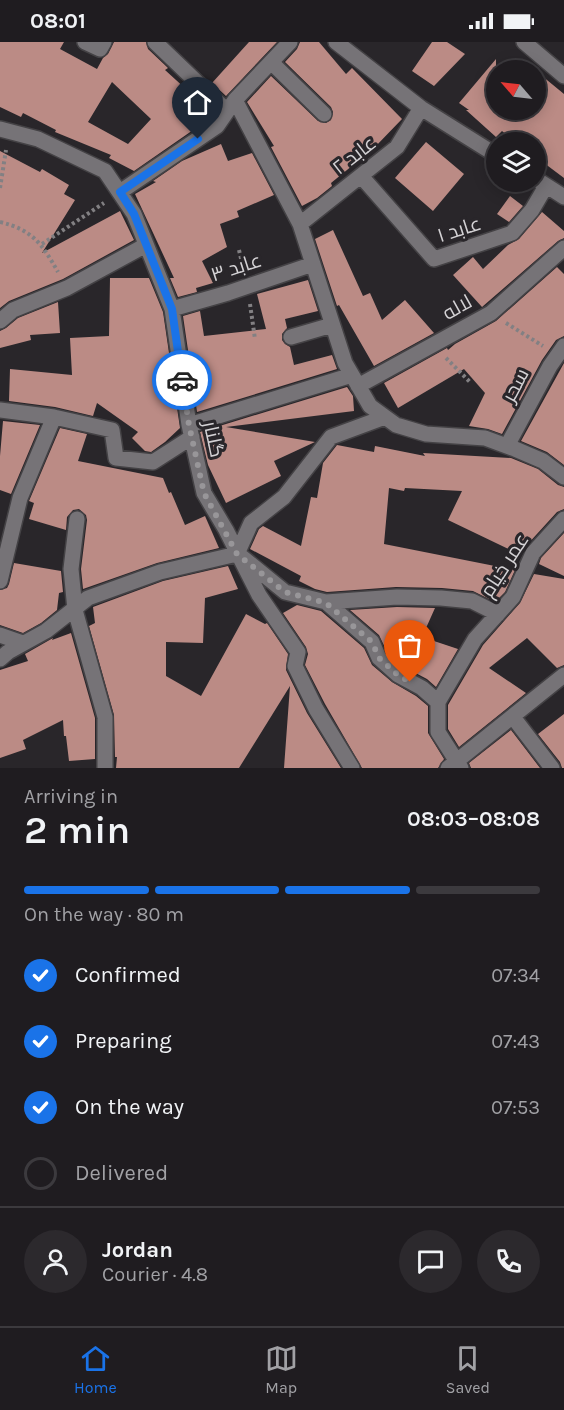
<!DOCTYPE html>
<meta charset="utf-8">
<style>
body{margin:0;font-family:Karla,Cairo,sans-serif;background:#2c292d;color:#f1f3f6;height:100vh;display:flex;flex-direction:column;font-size:22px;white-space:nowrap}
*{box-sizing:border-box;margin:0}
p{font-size:20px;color:#a1a1a5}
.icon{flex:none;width:33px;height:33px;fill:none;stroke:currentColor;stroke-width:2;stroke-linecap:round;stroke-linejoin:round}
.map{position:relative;height:726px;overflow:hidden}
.panel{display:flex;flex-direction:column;background:#1f1c20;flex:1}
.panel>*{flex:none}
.needle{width:39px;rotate:298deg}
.fabs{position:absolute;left:486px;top:18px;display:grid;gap:12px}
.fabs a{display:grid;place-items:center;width:60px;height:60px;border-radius:50%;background:#1f1c20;box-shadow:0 3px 15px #0003,0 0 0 2px #3c3a3e;font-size:30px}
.pin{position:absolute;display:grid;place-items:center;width:51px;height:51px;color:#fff;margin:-62px -26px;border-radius:50% 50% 50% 0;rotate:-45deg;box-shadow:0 0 6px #0007}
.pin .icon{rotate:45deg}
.courier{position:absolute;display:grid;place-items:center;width:60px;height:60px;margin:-30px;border:4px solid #1a73e8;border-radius:50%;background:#fff;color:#222;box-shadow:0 2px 8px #0007}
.overview em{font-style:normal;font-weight:600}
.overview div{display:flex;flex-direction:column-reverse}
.overview{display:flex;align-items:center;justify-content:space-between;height:102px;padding:0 24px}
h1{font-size:39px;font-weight:600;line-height:45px}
.bar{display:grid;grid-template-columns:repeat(4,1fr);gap:9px 6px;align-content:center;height:72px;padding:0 24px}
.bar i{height:8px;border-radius:4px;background:#3c3a3e}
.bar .active{background:#1a73e8}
.bar p{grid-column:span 4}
.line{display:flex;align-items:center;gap:15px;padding:0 24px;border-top:2px solid #3c3a3e}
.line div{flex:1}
.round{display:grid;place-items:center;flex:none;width:63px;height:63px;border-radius:32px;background:#2c292d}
ol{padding:0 24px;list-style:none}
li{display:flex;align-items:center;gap:18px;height:66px}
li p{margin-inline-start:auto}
li .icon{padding:6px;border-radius:50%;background:#1a73e8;color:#fff;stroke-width:4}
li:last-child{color:#a1a1a5}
li i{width:33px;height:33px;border:3px solid #3c3a3e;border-radius:50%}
.status{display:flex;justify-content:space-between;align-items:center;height:42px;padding:0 30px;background:#1f1c20;direction:ltr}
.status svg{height:16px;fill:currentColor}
.dock{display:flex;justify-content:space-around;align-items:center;height:84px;border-top:2px solid #3c3a3e;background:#1f1c20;font-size:16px;color:#a1a1a5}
.dock a{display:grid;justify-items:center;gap:3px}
.dock .active{color:#1a73e8}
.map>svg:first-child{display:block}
.building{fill:#bb8b85;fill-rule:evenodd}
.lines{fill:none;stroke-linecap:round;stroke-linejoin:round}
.minor-casing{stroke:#444245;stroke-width:18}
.path{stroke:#828083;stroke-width:4;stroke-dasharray:3 3;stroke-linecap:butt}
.minor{stroke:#767377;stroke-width:15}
.done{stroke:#989699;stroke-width:6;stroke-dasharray:0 10.8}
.route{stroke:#1a73e8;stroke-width:8}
.labels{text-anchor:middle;stroke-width:6;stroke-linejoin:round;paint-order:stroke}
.street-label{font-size:20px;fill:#d4d2d5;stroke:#29262a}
</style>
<div class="status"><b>08:01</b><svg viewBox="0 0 49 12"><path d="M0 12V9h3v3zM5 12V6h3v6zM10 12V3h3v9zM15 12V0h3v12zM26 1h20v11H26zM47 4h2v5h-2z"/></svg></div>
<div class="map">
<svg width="564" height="726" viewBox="0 0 564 726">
<rect width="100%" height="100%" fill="#29262a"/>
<path class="building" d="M0 0H64L60 7 97 27 103 16 108 12 114 0H146L148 7 168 26 165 28 209 68 196 86 134 129 109 116 111 113 55 90 56 88 23 71 21 75 0 65ZM112 40 151 77 128 102 88 80Z
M249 0H277L226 54 212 41Z
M300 0H319L346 32 352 26 402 77 374 106 331 141 332 144 317 156 302 164 271 105 274 104 247 60 271 34 318 79 326 81 331 78 333 70 331 65 285 20 297 7Z
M432 0H447L465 12 434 44 412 29Z
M496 17V68H536V29L564 52V136L536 115V100H515L502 89 496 95 466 68H469L459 61Z
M426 100 464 132 433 169 395 136Z
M221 102 228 119 252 111 274 153 237 169 239 175 220 182 227 205 202 219 213 241 196 246 197 250 178 255 170 236H174L135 152 156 140 153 139 182 119Z
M0 109 40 130 42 127 69 143 64 152 75 158 42 211 120 169 134 198 63 237 9 259 0 266Z
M510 154 523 164 509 180 497 172Z
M542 170 564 189V196L558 199 482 265 453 233 473 215 483 227 508 203 519 197Z
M333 188 363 254 370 251 382 278 405 258 434 291 374 324 339 263 337 264 315 197Z
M557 225 564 232V294L556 298 542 318 502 392 488 387 469 384 485 351 464 327 398 366 384 341 447 306 448 308 455 302 496 279Z
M110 236H149L163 270 180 386 165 400 151 410 145 409 132 396 138 390 97 361 93 374 55 365 9 359 10 327 72 333 70 296 109 294Z
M308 238 318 269 285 277 287 286 282 292V298L285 302 290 305 294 323 332 313 337 327 197 370 183 274 200 269 204 294 266 287 257 252Z
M58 260 60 291 30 293 31 298 0 306V289L6 286 18 276Z
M564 321V423L547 410 521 399Z
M347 345 353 354 354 369 226 385 315 400 274 419 281 434 226 461 208 423 200 390Z
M3 379 40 383 11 452 0 448V414Z
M60 386 87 392 78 419 163 436 169 451 171 450 185 483 205 474 219 506 157 521 83 547 81 527 87 478 86 473 79 467 73 468 67 475 66 488 29 477 34 461 29 459Z
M337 403 374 410 375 404 425 414 423 411 511 416 538 427 558 443 564 445V467L557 470 526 504 521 513 448 478 462 449 405 446 404 449 389 446 384 502 515 528 505 550 495 560 473 549 442 546 396 545 327 550 315 547 299 539 301 534 250 507 259 487 263 484 301 504 311 455 317 456 323 421Z
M564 491V534L539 522 541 516Z
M14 521 61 529 63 550 59 551 57 568 41 581 23 591 0 583V548L7 546 9 542Z
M228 524 238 547 205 556 203 601 166 600V634L201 654 246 572 265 582 267 581 288 612 286 628 307 671 341 726H284L290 644 239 726H116L117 715H115L114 673 89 584 95 581 93 565 163 539Z
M534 532 564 537V623L557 626 527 596 489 626 526 651 459 705 448 687V663L483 603 520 561Z
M297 563 321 569 364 606 372 623 392 640 416 654 428 664V691L444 717 438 726H362L325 662 305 623 308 612 306 605 283 571Z
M397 565 435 566 422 595 458 607 436 645 427 637 404 625 387 610 379 593 350 568Z
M71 591 95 676V717L69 719 66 694H64L63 678 23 698 26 707 0 716V628L28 619 25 612 53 596 52 598Z
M564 672V726H562L560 720 538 692Z
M511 688 540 726H471L469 721Z"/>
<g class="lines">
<g class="minor-casing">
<path id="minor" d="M85 0 100 7 104 0
M155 0 227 69
M336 0 421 66 496 113
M524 0 564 34
M271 20 324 72
M235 58 300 182 345 321 370 364 396 383 426 392 485 396 515 407 543 419 564 435
M0 87 38 97 105 129 134 172 172 267 189 383 204 451 226 488 259 553 298 610 295 624 316 667 352 726
M361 134 434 217 512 191 532 168 546 144
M536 137 564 155
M120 150 217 84 235 58 290 0
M300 182 397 105 421 66
M172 267 228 251 313 222
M0 279 13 268 67 246 146 203
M291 295 332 283
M358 344 491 271 564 206
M0 368 54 375 112 388 116 416 153 420 192 395
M189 383 352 333
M507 404 550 324 564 304
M77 477 71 527 75 568 105 675V726
M237 512 251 481 284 455 331 395 385 375
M242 515 285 550 326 560 397 555 441 556 472 559 498 572
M0 539 20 456 54 375
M326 560 372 600 379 616 398 633 422 646 438 660
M0 593 23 601
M0 617 8 610 46 589 88 556 160 530 237 512
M513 675 552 726
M448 726 564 633
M461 726 438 690V660L475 597 513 555 533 511 564 477"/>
</g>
<path class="path" d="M0 146 6 108
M0 180C33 188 42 202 58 230
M42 202 104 161
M239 208 243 225
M250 262 255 297
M506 281 543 304
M446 316 470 340"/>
<use href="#minor" class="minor"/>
</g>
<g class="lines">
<path class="done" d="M182 338 189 383 204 451 237 512 285 550 326 561 372 600 379 616 398 633 410 640"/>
<path class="route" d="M182 338 172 267 134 172 120 150 198 97"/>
</g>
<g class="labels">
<g class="street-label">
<text transform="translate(354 113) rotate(-38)" y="7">عابد ۲</text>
<text transform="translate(459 187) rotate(-18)" y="7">عابد ۱</text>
<text transform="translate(236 225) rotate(-18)" y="7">عابد ۳</text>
<text transform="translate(457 265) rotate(-29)" y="7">لاله</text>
<text transform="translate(515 343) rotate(-62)" y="7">سحر</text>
<text transform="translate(214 397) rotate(78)" y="7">گلنار</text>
<text transform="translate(504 523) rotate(-57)" y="7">عمر خیام</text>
</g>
</g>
</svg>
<div class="fabs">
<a><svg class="needle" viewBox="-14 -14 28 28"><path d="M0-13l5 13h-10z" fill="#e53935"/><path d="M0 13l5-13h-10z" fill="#a1a1a5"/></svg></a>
<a><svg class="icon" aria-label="layers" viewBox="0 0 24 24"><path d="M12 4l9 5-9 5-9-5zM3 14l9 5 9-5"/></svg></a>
</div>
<div class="pin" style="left:410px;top:640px;background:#ea580c"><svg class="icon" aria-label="bag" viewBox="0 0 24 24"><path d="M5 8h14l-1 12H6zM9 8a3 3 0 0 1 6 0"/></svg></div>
<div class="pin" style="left:198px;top:97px;background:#1f2937"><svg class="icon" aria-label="home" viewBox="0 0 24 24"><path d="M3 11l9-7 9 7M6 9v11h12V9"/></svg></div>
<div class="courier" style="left:182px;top:338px"><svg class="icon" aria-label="car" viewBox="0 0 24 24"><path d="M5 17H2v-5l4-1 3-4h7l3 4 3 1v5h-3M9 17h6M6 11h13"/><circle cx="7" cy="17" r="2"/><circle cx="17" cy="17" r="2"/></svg></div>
</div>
<section class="panel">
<div class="overview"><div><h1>2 min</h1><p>Arriving in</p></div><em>08:03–08:08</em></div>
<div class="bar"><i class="active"></i><i class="active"></i><i class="active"></i><i></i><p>On the way · 80 m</p></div>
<ol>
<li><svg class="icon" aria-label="check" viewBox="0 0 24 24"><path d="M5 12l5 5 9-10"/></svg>Confirmed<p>07:34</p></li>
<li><svg class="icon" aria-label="check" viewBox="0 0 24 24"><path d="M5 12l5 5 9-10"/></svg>Preparing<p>07:43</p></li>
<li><svg class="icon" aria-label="check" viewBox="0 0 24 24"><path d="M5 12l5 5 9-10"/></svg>On the way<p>07:53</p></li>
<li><i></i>Delivered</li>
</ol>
<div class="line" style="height:108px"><a class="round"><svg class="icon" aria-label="person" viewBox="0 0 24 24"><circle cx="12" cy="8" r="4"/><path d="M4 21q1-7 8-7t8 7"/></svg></a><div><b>Jordan</b><p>Courier · 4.8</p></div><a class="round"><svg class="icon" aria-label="chat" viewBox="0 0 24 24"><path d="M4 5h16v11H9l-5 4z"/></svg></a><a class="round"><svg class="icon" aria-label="phone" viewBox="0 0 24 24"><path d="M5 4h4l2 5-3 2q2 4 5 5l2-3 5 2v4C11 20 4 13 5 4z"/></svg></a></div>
</section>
<nav class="dock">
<a class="active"><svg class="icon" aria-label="home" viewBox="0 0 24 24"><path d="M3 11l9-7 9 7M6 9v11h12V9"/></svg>Home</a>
<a><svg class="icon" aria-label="map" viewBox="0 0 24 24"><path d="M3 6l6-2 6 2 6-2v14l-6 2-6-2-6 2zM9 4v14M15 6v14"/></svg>Map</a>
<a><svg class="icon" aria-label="saved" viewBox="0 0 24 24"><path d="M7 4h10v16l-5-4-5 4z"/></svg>Saved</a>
</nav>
